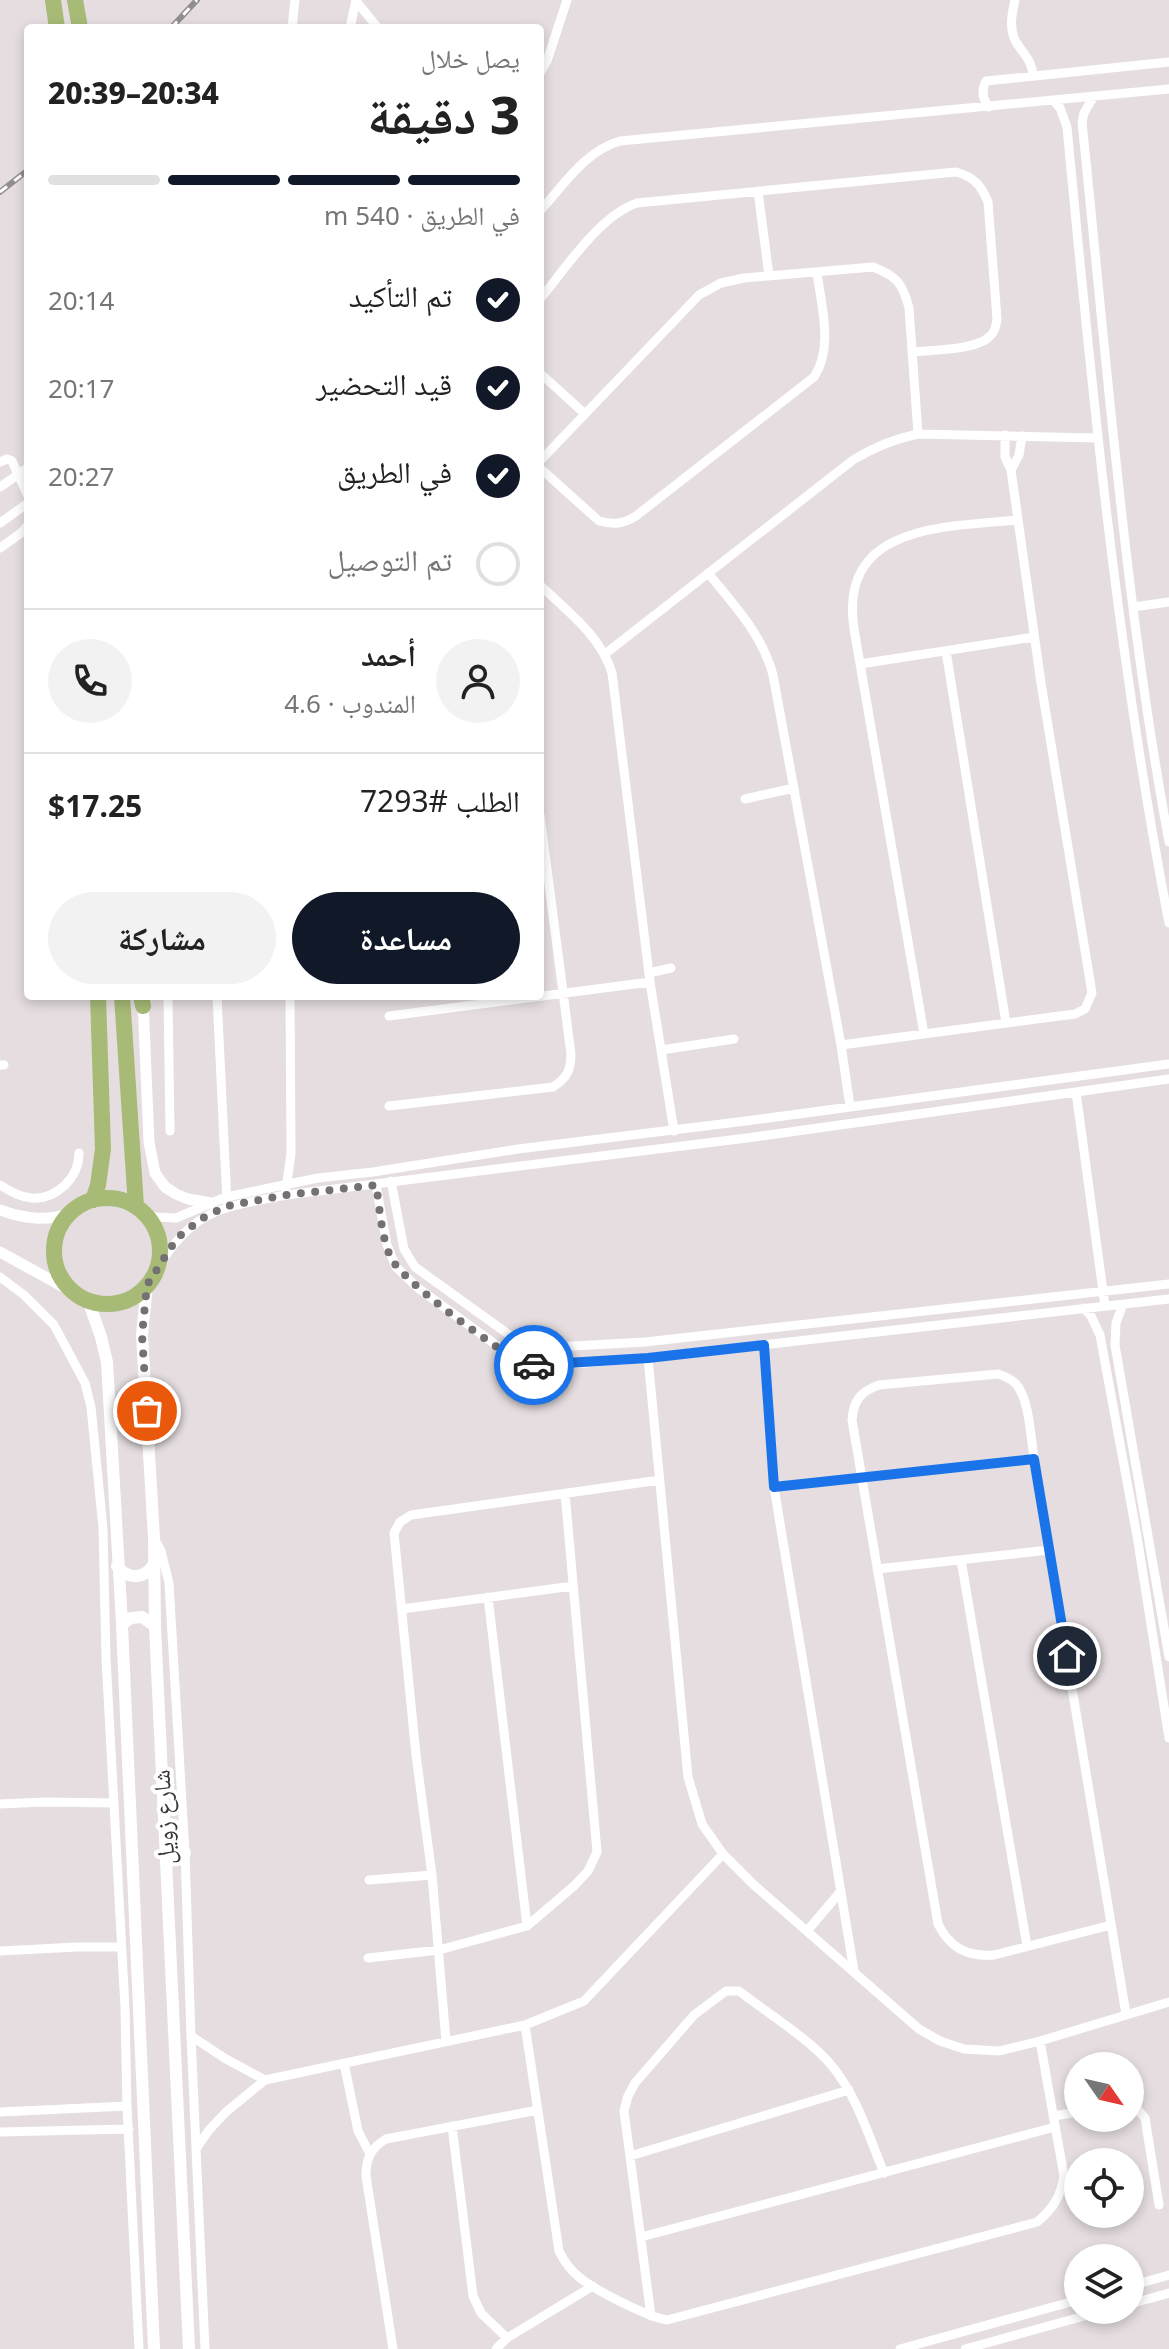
<!DOCTYPE html>
<html lang="ar">
<meta charset="utf-8">
<style>
body{margin:0;font-family:"Noto Sans","Noto Naskh Arabic",sans-serif;background:#f2f2f2;color:#222;direction:rtl;height:100vh;display:flex;flex-direction:column;font-size:30px;white-space:nowrap}
*{box-sizing:border-box;margin:0}
p{font-size:26px;color:#767676}
.icon{flex:none;width:44px;height:44px;fill:none;stroke:currentColor;stroke-width:2;stroke-linecap:round;stroke-linejoin:round}
.map{position:relative;flex:1;overflow:hidden;direction:ltr}
.sheet{position:absolute;left:24px;top:24px;width:520px;height:976px;display:flex;flex-direction:column;background:#fff;border-radius:8px;box-shadow:0 4px 12px #0003;direction:rtl}
.sheet>*{flex:none}
.needle{width:52px;rotate:124deg}
.fabs{position:absolute;left:1064px;top:2052px;display:grid;gap:16px}
.fabs a{display:grid;place-items:center;width:80px;height:80px;border-radius:50%;background:#fff;box-shadow:0 4px 12px #0003;font-size:40px}
.pin{position:absolute;display:grid;place-items:center;width:68px;height:68px;color:#fff;margin:-34px;border:4px solid #fff;border-radius:50%;box-shadow:0 2px 8px #0007}
.courier{position:absolute;display:grid;place-items:center;width:80px;height:80px;margin:-40px;border:6px solid #1a73e8;border-radius:50%;background:#fff;color:#222;box-shadow:0 2px 10px #0007}
.overview em{font-style:normal;font-weight:800}
.overview div{display:flex;flex-direction:column-reverse}
.overview{display:flex;align-items:center;justify-content:space-between;height:136px;padding:0 24px}
h1{font-size:52px;font-weight:800;line-height:60px}
.bar{display:grid;grid-template-columns:repeat(4,1fr);gap:12px 8px;align-content:center;height:96px;padding:0 24px}
.bar i{height:10px;border-radius:6px;background:#e0e0e0}
.bar .on{background:#111827}
.bar p{grid-column:span 4}
.line{display:flex;align-items:center;gap:20px;padding:0 24px;border-top:2px solid #e0e0e0}
.line div{flex:1}
.round{display:grid;place-items:center;flex:none;width:84px;height:84px;border-radius:42px;background:#f2f2f2}
ol{padding:0 24px;list-style:none}
li{display:flex;align-items:center;gap:24px;height:88px}
li p{margin-inline-start:auto}
li .icon{padding:8px;border-radius:50%;background:#111827;color:#fff;stroke-width:4}
li:last-child{color:#767676}
li i{width:44px;height:44px;border:4px solid #e0e0e0;border-radius:50%}
.primary-button{display:flex;gap:16px;margin-top:auto;padding:16px 24px}
.primary-button a{flex:1;height:92px;border-radius:48px;background:#111827;color:#fff;font-size:32px;font-weight:800;line-height:92px;text-align:center}
.primary-button a+a{background:#f2f2f2;color:#222}
.map>svg:first-child{display:block}
.lines{fill:none;stroke-linecap:round;stroke-linejoin:round}
.minor{stroke:#fff;stroke-width:9}
.tertiary{stroke:#fff;stroke-width:11}
.secondary{stroke:#fff;stroke-width:12}
.motorway{stroke:#a7ba76;stroke-width:16}
.rail-casing{stroke:#928d8e;stroke-width:6}
.rail{stroke:#fff;stroke-width:3;stroke-dasharray:9;stroke-linecap:butt}
.done{stroke:#757072;stroke-width:8;stroke-dasharray:0 14.4}
.route{stroke:#1a73e8;stroke-width:10}
.labels{text-anchor:middle;stroke-width:8;stroke-linejoin:round;paint-order:stroke}
.street-label{font-size:24px;fill:#393637;stroke:#fff}
</style>
<div class="map">
<svg width="1169" height="2349" viewBox="0 0 1169 2349">
<rect width="100%" height="100%" fill="#e5dddf"/>
<g class="lines">
<path class="minor" d="M1015 0C1012 13 1009 27 1015 40 1022 53 1032 60 1033 75
M356 1 378 28
M292 28 295 0
M350 28 356 0
M540 73 547 61 567 0
M1094 96 1084 113 1082 122C1107 363 1125 605 1169 842
M1053 100 1060 108 1067 127C1092 393 1118 660 1169 923
M989 107C982 99 981 91 986 81L1169 62
M758 191 769 276
M540 211C564 185 585 151 620 141L1169 89
M540 299C566 268 599 216 637 203L956 172C974 177 981 185 988 202L997 319C996 326 995 332 989 337 976 350 931 350 912 352
M540 373 585 414
M540 461 699 295 721 283 744 278 873 267C897 276 903 284 909 308L918 434
M0 462 7 459 12 461 28 496
M540 468 599 521C614 525 623 524 636 516L814 377C834 347 821 306 817 272
M1011 470 1019 455 1022 436
M0 487 19 474
M0 523 28 503
M0 548 21 533 28 525
M708 573C734 605 762 634 773 675L841 1045 850 1106
M540 585C567 611 601 636 612 673L650 982 674 1131
M1133 607 1169 602
M946 651 1006 1023
M605 654 853 460C874 447 894 439 918 434L1098 438
M860 664 1034 637
M745 799 794 788
M649 973 671 968
M168 996 170 1131
M217 996 227 1203
M389 1016 650 982
M924 1034 854 629C838 524 945 527 1018 520
M841 1045 1075 1014 1085 1009 1092 993 1041 683 1011 470 1005 457V435
M661 1050 734 1039
M0 1065H4
M1076 1092 1105 1306
M389 1106 553 1087C567 1078 571 1070 571 1054L540 815
M391 1181 404 1249 415 1267 515 1339 537 1348 645 1342 1169 1284
M0 1185C9 1191 19 1197 31 1198 56 1200 79 1178 79 1153
M376 1185 387 1245 396 1267 418 1288 518 1361 532 1365 547 1366 648 1358 1169 1299
M286 1188 291 1154 290 996
M145 1213 155 1217 176 1218 226 1197 318 1178 373 1172 518 1149 746 1121 1169 1064
M157 1269C194 1208 221 1208 286 1195L747 1138 1169 1079
M0 1277 24 1295 54 1325 85 1383 91 1407 103 1528 106 1658 125 2008 127 2106 139 2349
M1123 1304 1116 1323 1115 1345 1169 1657
M1084 1308 1091 1316 1100 1335 1137 1536 1169 1738
M764 1345 774 1487 854 1971
M648 1358 688 1777 702 1824 723 1854 754 1885 919 2029 940 2041 964 2049 999 2051 1040 2041 1169 2002
M774 1487 1034 1459
M155 1540 161 1551 169 1583 185 1853 191 2036 205 2349
M961 1560 1027 1946
M877 1569 1049 1550
M488 1597 527 1926
M402 1609 573 1586
M0 1804 45 1802 113 1803
M369 1880 432 1875
M1111 1925 994 1955C967 1957 950 1948 938 1924L852 1420C853 1401 861 1391 879 1385L998 1374C1004 1376 1010 1378 1015 1383 1029 1396 1031 1439 1034 1459L1126 2014
M807 1931 841 1891
M0 1951 77 1947H121
M368 1958 439 1950 527 1926 574 1886 588 1871 597 1852 565 1493
M525 2025 559 2251C564 2261 570 2270 579 2277 594 2290 648 2317 667 2320L1037 2222C1053 2209 1061 2196 1064 2176L1040 2041
M191 2036 226 2059 265 2080
M446 2041 432 1875 416 1755 394 1533 400 1522 411 1515 660 1480
M344 2063 358 2131 370 2154
M1130 2106 1137 2109 1145 2118 1159 2205
M0 2112 127 2106
M1053 2116 1078 2112
M452 2126 473 2296 481 2313 507 2338
M0 2132 129 2129
M196 2149 209 2130 226 2112 265 2080 525 2025 584 2001 723 1854
M630 2156 849 2090
M641 2237 1055 2127
M1130 2286 1169 2275
M1130 2304 1169 2293
M651 2316 624 2111 628 2096 635 2083 694 2015 726 1991H739C766 2012 811 2040 832 2066 857 2096 869 2137 884 2173
M393 2349 366 2176C366 2158 371 2148 386 2139L538 2110
M496 2349 507 2338 593 2286
M900 2349 1078 2300
M965 2349 1106 2310"/>
<path class="tertiary" d="M19 474 28 469
M143 1001 149 1142 155 1173 165 1187 176 1194 188 1199 211 1203
M0 1210C24 1219 45 1221 69 1214
M0 1252 80 1296"/>
<path class="secondary" d="M147 1285 142 1335 154 1538 155 1626 189 2349
M88 1300 101 1337 107 1362 122 1624 154 2349
M117 1566C129 1581 146 1579 155 1562
M122 1624 131 1618 142 1617 155 1626
M166 1855 185 1853"/>
<path class="motorway" d="M53 0 57 28
M75 0 80 28
M122 996 136 1206
M141 996 143 1006
M54 1251a53 53 0 1 1 106 0a53 53 0 1 1-106 0Z
M93 1200 98 1185 103 1149 98 996"/>
<g class="rail-casing">
<path id="rail" d="M171 28 197 0
M0 192 28 170"/>
</g>
<use href="#rail" class="rail"/>
</g>
<g class="lines">
<path class="done" d="M147 1411 142 1335 147 1285 177 1238 201 1219 227 1206 286 1195 376 1185C380 1208 381 1237 391 1258 403 1282 490 1344 516 1359 521 1362 528 1364 534 1365"/>
<path class="route" d="M534 1365 648 1358 764 1345 774 1487 1034 1459 1067 1656"/>
</g>
<g class="labels">
<g class="street-label">
<text transform="translate(164 1817) rotate(-93)" y="8">شارع زويل</text>
</g>
</g>
</svg>
<div class="fabs">
<a><svg class="needle" viewBox="-14 -14 28 28"><path d="M0-13l5 13h-10z" fill="#e53935"/><path d="M0 13l5-13h-10z" fill="#767676"/></svg></a>
<a><svg class="icon" aria-label="locate" viewBox="0 0 24 24"><circle cx="12" cy="12" r="6"/><path d="M12 2v4M12 18v4M2 12h4M18 12h4"/></svg></a>
<a><svg class="icon" aria-label="layers" viewBox="0 0 24 24"><path d="M12 4l9 5-9 5-9-5zM3 14l9 5 9-5"/></svg></a>
</div>
<div class="pin" style="left:147px;top:1411px;background:#ea580c"><svg class="icon" aria-label="bag" viewBox="0 0 24 24"><path d="M5 8h14l-1 12H6zM9 8a3 3 0 0 1 6 0"/></svg></div>
<div class="pin" style="left:1067px;top:1656px;background:#1f2937"><svg class="icon" aria-label="home" viewBox="0 0 24 24"><path d="M3 11l9-7 9 7M6 9v11h12V9"/></svg></div>
<div class="courier" style="left:534px;top:1365px"><svg class="icon" aria-label="car" viewBox="0 0 24 24"><path d="M5 17H2v-5l4-1 3-4h7l3 4 3 1v5h-3M9 17h6M6 11h13"/><circle cx="7" cy="17" r="2"/><circle cx="17" cy="17" r="2"/></svg></div>
<section class="sheet">
<div class="overview"><div><h1>3 دقيقة</h1><p>يصل خلال</p></div><em>20:34–20:39</em></div>
<div class="bar"><i class="on"></i><i class="on"></i><i class="on"></i><i></i><p>في الطريق · 540 m</p></div>
<ol>
<li><svg class="icon" aria-label="check" viewBox="0 0 24 24"><path d="M5 12l5 5 9-10"/></svg>تم التأكيد<p>20:14</p></li>
<li><svg class="icon" aria-label="check" viewBox="0 0 24 24"><path d="M5 12l5 5 9-10"/></svg>قيد التحضير<p>20:17</p></li>
<li><svg class="icon" aria-label="check" viewBox="0 0 24 24"><path d="M5 12l5 5 9-10"/></svg>في الطريق<p>20:27</p></li>
<li><i></i>تم التوصيل</li>
</ol>
<div class="line" style="height:144px"><a class="round"><svg class="icon" aria-label="person" viewBox="0 0 24 24"><circle cx="12" cy="8" r="4"/><path d="M4 21q1-7 8-7t8 7"/></svg></a><div><b>أحمد</b><p>المندوب · 4.6</p></div><a class="round"><svg class="icon" aria-label="phone" viewBox="0 0 24 24"><path d="M5 4h4l2 5-3 2q2 4 5 5l2-3 5 2v4C11 20 4 13 5 4z"/></svg></a></div>
<div class="line" style="height:104px"><div>الطلب #7293</div><b>$17.25</b></div>
<div class="primary-button"><a>مساعدة</a><a>مشاركة</a></div>
</section>
</div>
